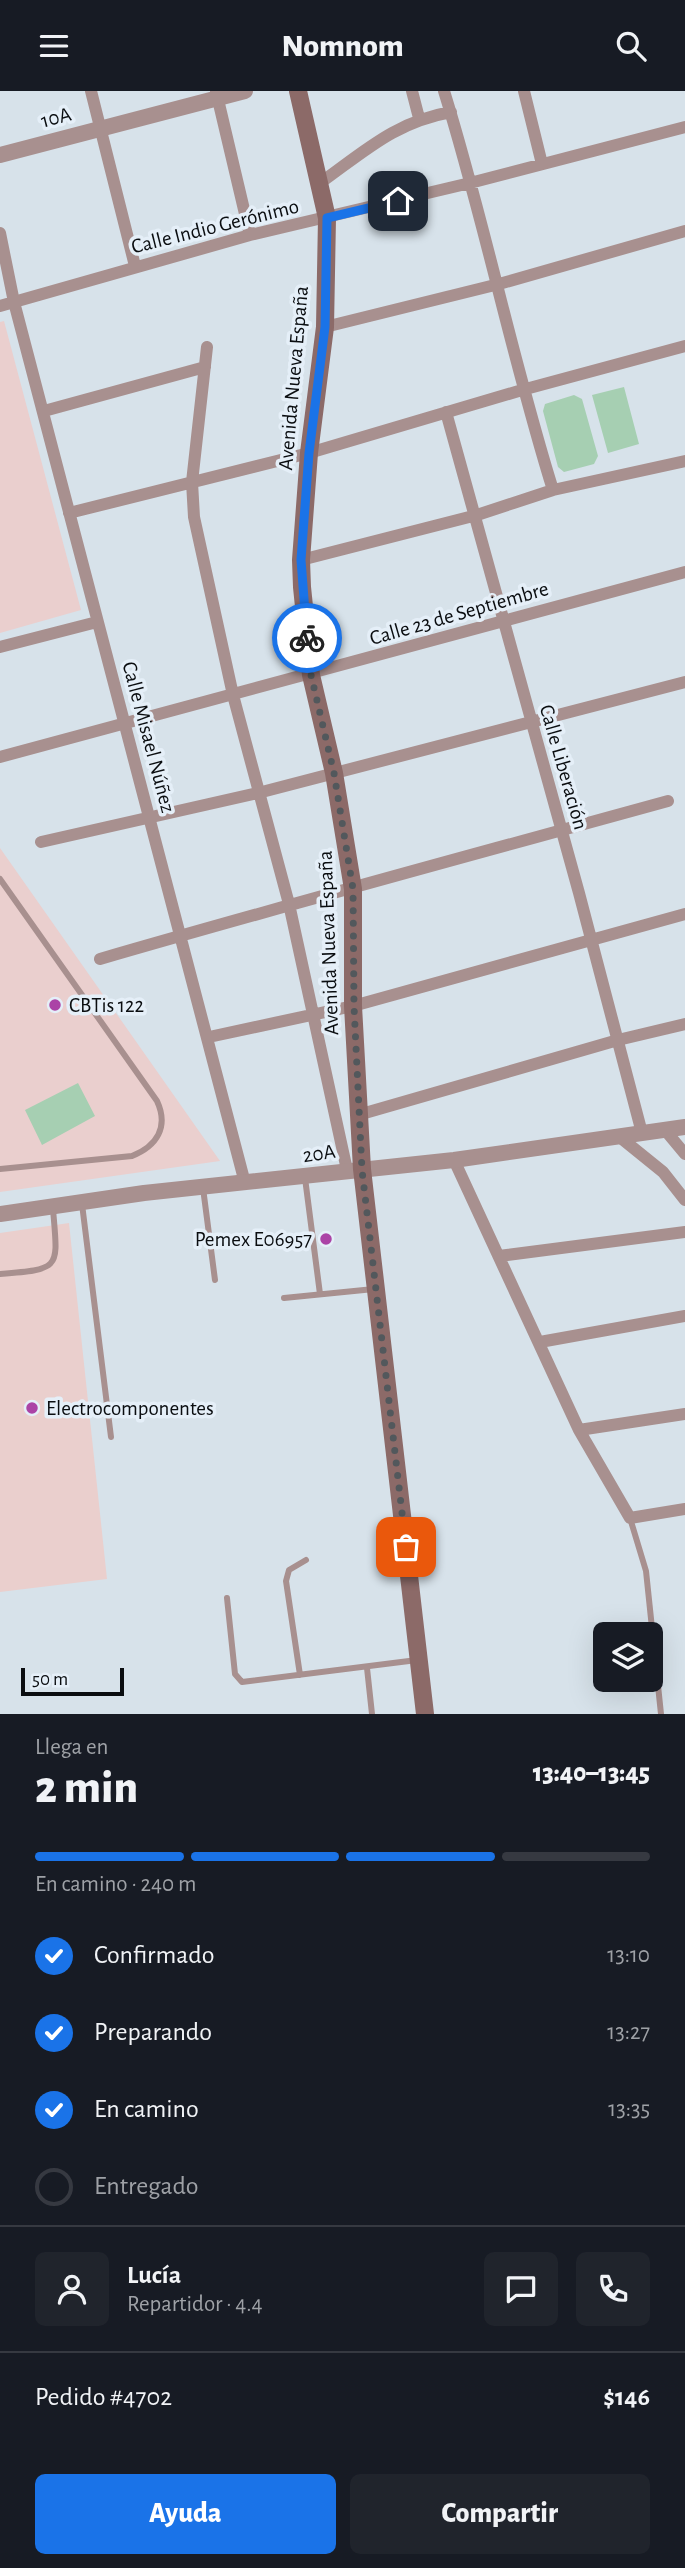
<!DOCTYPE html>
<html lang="es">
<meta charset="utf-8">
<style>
body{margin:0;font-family:"Alegreya Sans",sans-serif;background:#20242c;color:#f1f3f6;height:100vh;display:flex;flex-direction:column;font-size:26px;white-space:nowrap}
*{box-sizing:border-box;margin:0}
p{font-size:23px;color:#9ea1a6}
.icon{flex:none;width:38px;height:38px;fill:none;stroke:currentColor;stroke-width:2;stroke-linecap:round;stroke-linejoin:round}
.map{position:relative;height:1623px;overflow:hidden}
.details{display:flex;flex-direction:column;background:#171b24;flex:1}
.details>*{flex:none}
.buttons{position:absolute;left:593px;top:1531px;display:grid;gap:14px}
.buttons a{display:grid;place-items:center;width:70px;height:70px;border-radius:10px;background:#171b24;box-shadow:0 7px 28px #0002;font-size:35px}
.scale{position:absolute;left:21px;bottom:18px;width:103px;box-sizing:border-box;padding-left:7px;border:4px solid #0a0d10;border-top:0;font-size:19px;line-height:24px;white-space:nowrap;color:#0a0d10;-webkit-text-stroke:5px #e5eff8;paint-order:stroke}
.pin{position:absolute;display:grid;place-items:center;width:60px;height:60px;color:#fff;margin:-30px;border-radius:14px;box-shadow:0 4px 10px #0006}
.courier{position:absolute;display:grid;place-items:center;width:70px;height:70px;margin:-35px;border:5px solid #1a73e8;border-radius:50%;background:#fff;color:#222;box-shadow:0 2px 9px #0007}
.headline em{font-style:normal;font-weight:800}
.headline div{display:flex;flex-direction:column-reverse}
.headline{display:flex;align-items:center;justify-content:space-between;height:119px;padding:0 35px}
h1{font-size:46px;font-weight:800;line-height:52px}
.bar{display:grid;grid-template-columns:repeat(4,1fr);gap:10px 7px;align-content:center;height:84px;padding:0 35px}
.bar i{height:9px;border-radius:5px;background:#363941}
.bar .selected{background:#1a73e8}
.bar p{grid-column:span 4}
.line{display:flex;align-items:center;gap:18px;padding:0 35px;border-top:2px solid #363941}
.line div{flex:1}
.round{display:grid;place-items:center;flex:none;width:74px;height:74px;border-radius:10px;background:#20242c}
ol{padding:0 35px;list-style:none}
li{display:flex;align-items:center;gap:21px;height:77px}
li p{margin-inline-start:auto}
li .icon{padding:7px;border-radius:50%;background:#1a73e8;color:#fff;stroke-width:4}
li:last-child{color:#9ea1a6}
li i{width:38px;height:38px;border:4px solid #363941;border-radius:50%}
.primary-button{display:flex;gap:14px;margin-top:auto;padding:14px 35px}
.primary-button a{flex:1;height:80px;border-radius:10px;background:#1a73e8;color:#fff;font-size:28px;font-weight:800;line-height:80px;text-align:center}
.primary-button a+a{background:#20242c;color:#f1f3f6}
header{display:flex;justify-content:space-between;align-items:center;height:91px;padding:0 35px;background:#171b24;font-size:32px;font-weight:800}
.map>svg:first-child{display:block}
.industrial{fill:#eacfcd}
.education{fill:#eacfce}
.green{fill:#a6cfb2}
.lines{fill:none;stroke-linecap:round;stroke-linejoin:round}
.service{stroke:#a8908f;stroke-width:6}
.minor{stroke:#a8908f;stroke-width:12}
.tertiary{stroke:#a8908f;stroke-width:16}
.secondary{stroke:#8c6a68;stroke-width:18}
.done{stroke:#52585c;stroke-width:7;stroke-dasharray:0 12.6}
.route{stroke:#1a73e8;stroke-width:9}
.poi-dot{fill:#ab43a6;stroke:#e5eff8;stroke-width:2.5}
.labels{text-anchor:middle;stroke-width:7;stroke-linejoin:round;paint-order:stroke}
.street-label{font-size:21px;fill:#0a0d10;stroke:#e5eff8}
.poi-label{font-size:21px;fill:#0a0d10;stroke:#e5eff8;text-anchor:start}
</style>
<header><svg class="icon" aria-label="menu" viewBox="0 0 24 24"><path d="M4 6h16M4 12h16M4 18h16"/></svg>Nomnom<svg class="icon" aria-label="search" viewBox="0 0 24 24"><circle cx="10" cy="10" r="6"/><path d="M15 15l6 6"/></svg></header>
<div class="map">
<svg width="685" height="1623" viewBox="0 0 685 1623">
<rect width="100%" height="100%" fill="#d7e2ea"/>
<path class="industrial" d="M69 1132 107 1488 0 1501V1142Z"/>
<path class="education" d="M4 230 81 519 0 542V231Z
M0 757 220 1070 0 1101Z"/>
<path class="green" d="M624 296 639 353 608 362 592 304Z
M574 304 582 308 598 365 594 373 564 381 558 376 543 320 545 313Z
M78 992 95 1025 42 1054 25 1019Z"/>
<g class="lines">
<path class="service" d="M0 788 157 1010C169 1036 157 1055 132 1065L0 1078
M305 1087 320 1203
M203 1097 215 1189
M82 1113 111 1346
M0 1183C62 1178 58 1178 53 1118
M284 1207 374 1198
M630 1427 646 1480 661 1623
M227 1507 235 1583 242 1591 417 1569
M367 1577 372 1623
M300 1584 286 1490 289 1479 306 1469"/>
<path class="minor" d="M91 0 135 175
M216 0 250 144
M412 0 419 27
M444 0C485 132 512 268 553 399
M524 0 542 73
M320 92C365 60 395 31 451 21
M0 142 14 211 245 1092
M0 215 250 144 470 92 685 36
M325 236 499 193 685 140
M207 256 192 391 194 426 233 604 289 813 347 1079
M44 320 205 276
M446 321 579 802 642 1042
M69 422 309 362 522 299 685 255
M301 469 477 424 553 399 685 370
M0 556 97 531
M0 666 685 481
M41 751 258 702 685 591
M100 868C289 813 479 762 668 710
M209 946 353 915 685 823
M358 1024 618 949 685 933
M665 1039 685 1063
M621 1047 663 1081 685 1109
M454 1069 579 1339 630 1427 685 1418
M499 1165 685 1141
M540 1251 685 1225
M579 1339 685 1323"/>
<path class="tertiary" d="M0 64 245 0
M0 1123 144 1102 454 1069 685 1036"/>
<path class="secondary" d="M298 0 327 127 325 236 309 362 301 469 302 496 311 584 334 682 353 798V915L362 1078 425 1623"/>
</g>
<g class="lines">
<path class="done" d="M307 547 311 584 334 682 353 798 354 915 362 1079 406 1456"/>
<path class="route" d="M307 547 301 469 309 362 325 236 327 127 398 110"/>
</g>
<g class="poi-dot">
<circle cx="55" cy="914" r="7"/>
<circle cx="326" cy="1148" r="7"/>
<circle cx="32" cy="1317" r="7"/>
</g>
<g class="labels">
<g class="street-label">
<text transform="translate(56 26) rotate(-15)" y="7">10A</text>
<text transform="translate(215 135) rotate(-14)" y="7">Calle Indio Gerónimo</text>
<text transform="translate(293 287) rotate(-85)" y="7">Avenida Nueva España</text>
<text transform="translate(459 522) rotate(-16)" y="7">Calle 23 de Septiembre</text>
<text transform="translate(149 646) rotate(75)" y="7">Calle Misael Núñez</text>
<text transform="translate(564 676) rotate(74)" y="7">Calle Liberación</text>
<text transform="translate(328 852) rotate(-92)" y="7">Avenida Nueva España</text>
<text transform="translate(319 1062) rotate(-8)" y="7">20A</text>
</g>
<g class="poi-label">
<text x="69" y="921">CBTis 122</text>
<text x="312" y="1155" text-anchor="end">Pemex E06957</text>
<text x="46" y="1324">Electrocomponentes</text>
</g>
</g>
</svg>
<div class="buttons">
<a><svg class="icon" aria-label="layers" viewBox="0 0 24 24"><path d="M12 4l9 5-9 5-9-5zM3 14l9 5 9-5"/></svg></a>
</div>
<div class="scale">50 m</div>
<div class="pin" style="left:406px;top:1456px;background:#ea580c"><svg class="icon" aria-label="bag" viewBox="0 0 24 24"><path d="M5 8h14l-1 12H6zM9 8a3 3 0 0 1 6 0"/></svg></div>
<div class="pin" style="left:398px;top:110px;background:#1f2937"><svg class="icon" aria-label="home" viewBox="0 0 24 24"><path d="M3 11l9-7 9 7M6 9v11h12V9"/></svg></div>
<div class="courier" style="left:307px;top:547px"><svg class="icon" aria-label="bike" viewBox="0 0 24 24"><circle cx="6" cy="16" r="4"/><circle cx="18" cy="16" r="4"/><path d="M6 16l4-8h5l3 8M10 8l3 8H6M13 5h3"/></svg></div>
</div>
<section class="details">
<div class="headline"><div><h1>2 min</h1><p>Llega en</p></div><em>13:40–13:45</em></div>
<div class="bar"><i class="selected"></i><i class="selected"></i><i class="selected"></i><i></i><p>En camino · 240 m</p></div>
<ol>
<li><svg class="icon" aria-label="check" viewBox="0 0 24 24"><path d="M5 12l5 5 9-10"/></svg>Confirmado<p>13:10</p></li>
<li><svg class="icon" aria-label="check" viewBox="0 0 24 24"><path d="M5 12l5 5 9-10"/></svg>Preparando<p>13:27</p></li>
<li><svg class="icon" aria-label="check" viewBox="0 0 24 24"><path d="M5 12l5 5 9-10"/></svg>En camino<p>13:35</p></li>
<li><i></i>Entregado</li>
</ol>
<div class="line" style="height:126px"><a class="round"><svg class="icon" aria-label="person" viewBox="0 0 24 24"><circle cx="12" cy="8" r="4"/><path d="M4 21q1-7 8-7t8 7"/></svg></a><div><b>Lucía</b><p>Repartidor · 4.4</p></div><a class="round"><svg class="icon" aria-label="chat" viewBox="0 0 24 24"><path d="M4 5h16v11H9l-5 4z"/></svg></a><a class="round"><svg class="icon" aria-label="phone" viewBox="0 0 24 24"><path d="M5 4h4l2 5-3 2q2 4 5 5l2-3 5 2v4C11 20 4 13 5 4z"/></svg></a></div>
<div class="line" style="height:91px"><div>Pedido #4702</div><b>$146</b></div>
<div class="primary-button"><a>Ayuda</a><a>Compartir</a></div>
</section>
